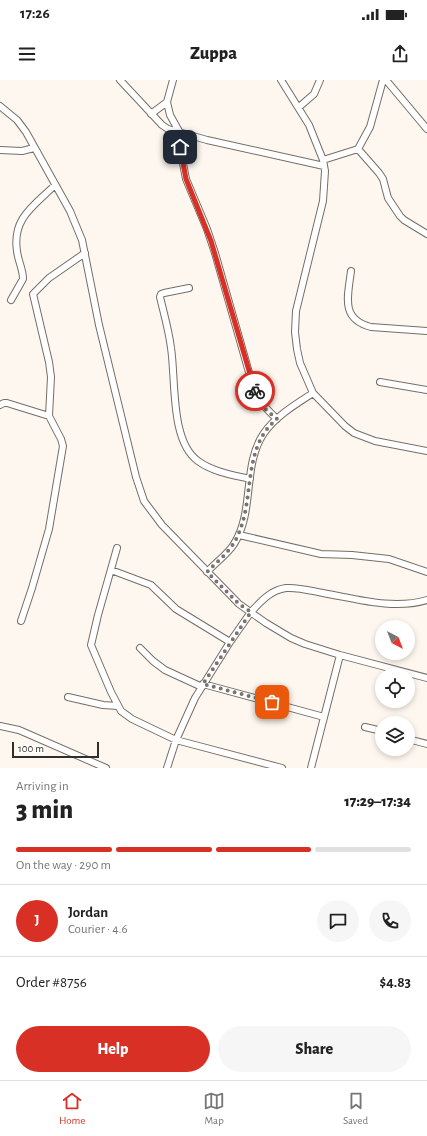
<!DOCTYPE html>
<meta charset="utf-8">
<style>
body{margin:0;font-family:"Alegreya Sans",sans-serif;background:#f6f6f6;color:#222;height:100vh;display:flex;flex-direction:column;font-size:15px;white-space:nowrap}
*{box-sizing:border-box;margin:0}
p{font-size:13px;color:#767676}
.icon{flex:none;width:22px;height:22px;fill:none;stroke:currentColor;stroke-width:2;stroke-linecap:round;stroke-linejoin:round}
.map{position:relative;height:688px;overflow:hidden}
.panel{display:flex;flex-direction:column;background:#fff;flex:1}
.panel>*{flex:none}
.needle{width:26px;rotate:138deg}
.tools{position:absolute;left:375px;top:540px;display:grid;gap:8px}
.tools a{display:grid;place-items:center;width:40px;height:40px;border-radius:50%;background:#fff;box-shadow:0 2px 6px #0003;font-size:20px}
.scale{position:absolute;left:12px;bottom:10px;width:87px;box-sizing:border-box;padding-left:4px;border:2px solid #312e2a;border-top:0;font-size:11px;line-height:14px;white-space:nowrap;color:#312e2a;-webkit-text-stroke:3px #fff;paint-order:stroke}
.pin{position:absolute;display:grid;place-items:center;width:34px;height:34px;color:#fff;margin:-17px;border-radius:8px;box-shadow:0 2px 6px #0006}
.courier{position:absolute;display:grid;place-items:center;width:40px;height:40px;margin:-20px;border:3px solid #d93025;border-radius:50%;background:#fff;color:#222;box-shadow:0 1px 5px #0007}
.headline em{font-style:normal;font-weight:800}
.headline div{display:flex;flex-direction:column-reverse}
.headline{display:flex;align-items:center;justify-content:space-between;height:68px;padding:0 16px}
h1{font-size:26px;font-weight:800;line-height:30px}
.bar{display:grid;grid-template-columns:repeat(4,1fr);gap:6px 4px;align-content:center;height:48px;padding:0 16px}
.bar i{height:5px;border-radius:3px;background:#e0e0e0}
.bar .on{background:#d93025}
.bar p{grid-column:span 4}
.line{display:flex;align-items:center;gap:10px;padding:0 16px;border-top:1px solid #e0e0e0}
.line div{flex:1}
.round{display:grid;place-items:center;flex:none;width:42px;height:42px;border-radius:21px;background:#f6f6f6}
.button{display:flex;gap:8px;margin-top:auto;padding:8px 16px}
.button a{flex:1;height:46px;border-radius:24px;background:#d93025;color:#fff;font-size:16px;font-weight:800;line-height:46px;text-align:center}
.button a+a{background:#f6f6f6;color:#222}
.status{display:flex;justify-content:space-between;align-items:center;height:28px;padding:0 20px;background:#fff;direction:ltr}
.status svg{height:11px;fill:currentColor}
header{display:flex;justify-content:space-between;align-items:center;height:52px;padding:0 16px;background:#fff;font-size:18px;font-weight:800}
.dock{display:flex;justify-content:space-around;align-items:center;height:56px;border-top:1px solid #e0e0e0;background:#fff;font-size:11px;color:#767676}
.dock a{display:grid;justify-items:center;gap:2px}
.dock .on{color:#d93025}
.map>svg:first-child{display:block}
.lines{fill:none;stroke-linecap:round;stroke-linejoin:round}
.street-casing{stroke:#766e66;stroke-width:8}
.street{stroke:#fff;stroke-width:6}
.done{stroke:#79746f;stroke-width:4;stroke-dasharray:0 7.2}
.route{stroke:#d93025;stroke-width:5}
</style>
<div class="status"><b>17:26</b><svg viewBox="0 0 49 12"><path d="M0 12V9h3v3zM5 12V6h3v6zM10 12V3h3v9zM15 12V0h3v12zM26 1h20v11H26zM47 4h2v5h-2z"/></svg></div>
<header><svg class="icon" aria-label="menu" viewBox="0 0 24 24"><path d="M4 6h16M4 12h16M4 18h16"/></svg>Zuppa<svg class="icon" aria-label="share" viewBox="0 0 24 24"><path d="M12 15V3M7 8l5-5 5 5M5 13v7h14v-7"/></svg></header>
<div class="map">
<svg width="427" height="688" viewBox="0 0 427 688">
<rect width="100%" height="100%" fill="#fef7ef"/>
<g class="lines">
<g class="street-casing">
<path id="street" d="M120 0 162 45 168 49 207 60 324 86
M173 0 167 22 170 35 180 53
M281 0 309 45 323 80 325 91 323 121 296 231 295 252 297 269 300 283 313 313 345 346 354 353 375 361 427 371
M386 0 427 49
M0 26 17 40 26 52 70 131 82 160 99 245 136 397 144 421 162 445 239 524 266 543 291 558 305 564 340 575 427 598
M299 27 314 14 320 0
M151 34 167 22
M177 52 186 99 207 149 215 173 252 303C258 320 264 327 277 339
M358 69 379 93 383 99 388 118 400 136 404 140 427 154
M0 70 22 71 34 68
M323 80 358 69 370 47 383 0
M351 191C348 216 340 239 371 247L427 251
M189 208 164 213 161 214 160 217C164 234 169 251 171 268 176 300 170 361 198 381 213 392 233 395 250 399
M11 220 23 199C23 189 18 181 17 171 12 138 34 126 55 105
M380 302 427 310
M0 325 4 323H7L49 336
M239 455 321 474 352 475 389 479 427 492
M117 468 98 535 91 565 111 612 121 631 132 639 176 660 282 688
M111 490 151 505 176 529 230 562
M207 492C215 483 228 474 234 464 255 431 242 385 264 353 276 336 296 324 313 313
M21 541 32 508 49 449 63 366 61 359 49 336 51 297 49 282 33 214 49 198 85 173
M140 568 153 581 165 590 202 607
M203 604 324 637
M68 617 103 625 118 626
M0 646 19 650 106 688
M365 647 382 651
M408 659 427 664
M167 688 176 660 195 618 230 562 251 532C261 521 271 510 286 508 298 507 312 511 323 513 357 519 393 530 427 520
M311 688 340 575"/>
</g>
<use href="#street" class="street"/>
</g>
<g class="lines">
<path class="done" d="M255 311 264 328 277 339C242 367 255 418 238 455 232 470 218 481 207 492L239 524 251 532 203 604 272 622"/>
<path class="route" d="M180 67 186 99 211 161 255 311"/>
</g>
</svg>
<div class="tools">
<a><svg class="needle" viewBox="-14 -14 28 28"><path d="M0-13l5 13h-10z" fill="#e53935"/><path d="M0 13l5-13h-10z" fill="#767676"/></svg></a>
<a><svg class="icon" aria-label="locate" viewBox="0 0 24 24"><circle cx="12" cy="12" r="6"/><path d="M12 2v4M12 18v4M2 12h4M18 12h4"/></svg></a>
<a><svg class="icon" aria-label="layers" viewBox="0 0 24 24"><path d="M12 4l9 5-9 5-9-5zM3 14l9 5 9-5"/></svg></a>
</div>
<div class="scale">100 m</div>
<div class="pin" style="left:272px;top:622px;background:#ea580c"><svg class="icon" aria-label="bag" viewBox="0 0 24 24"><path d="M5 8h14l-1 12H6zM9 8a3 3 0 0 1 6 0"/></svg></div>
<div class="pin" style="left:180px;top:67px;background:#1f2937"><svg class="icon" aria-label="home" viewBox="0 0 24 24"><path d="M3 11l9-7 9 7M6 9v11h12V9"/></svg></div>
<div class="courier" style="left:255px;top:311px"><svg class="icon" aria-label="bike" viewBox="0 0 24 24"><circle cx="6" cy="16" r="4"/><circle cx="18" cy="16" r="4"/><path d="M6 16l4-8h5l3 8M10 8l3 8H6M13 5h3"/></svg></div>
</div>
<section class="panel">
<div class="headline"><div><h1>3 min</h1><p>Arriving in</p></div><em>17:29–17:34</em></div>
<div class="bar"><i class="on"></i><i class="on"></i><i class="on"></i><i></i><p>On the way · 290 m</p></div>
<div class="line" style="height:72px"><b class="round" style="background:#d93025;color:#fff">J</b><div><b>Jordan</b><p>Courier · 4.6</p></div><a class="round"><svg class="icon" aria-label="chat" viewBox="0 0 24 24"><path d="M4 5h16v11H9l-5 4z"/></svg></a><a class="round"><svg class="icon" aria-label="phone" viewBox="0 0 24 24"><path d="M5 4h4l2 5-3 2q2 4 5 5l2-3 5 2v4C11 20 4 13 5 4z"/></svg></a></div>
<div class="line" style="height:52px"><div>Order #8756</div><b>$4.83</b></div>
<div class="button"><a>Help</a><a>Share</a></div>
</section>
<nav class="dock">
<a class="on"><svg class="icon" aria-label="home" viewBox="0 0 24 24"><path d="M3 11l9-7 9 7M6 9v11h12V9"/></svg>Home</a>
<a><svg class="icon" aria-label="map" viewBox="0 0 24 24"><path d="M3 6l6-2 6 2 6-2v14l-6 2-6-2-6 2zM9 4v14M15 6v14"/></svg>Map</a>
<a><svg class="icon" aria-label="saved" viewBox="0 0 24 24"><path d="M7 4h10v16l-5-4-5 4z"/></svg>Saved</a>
</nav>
